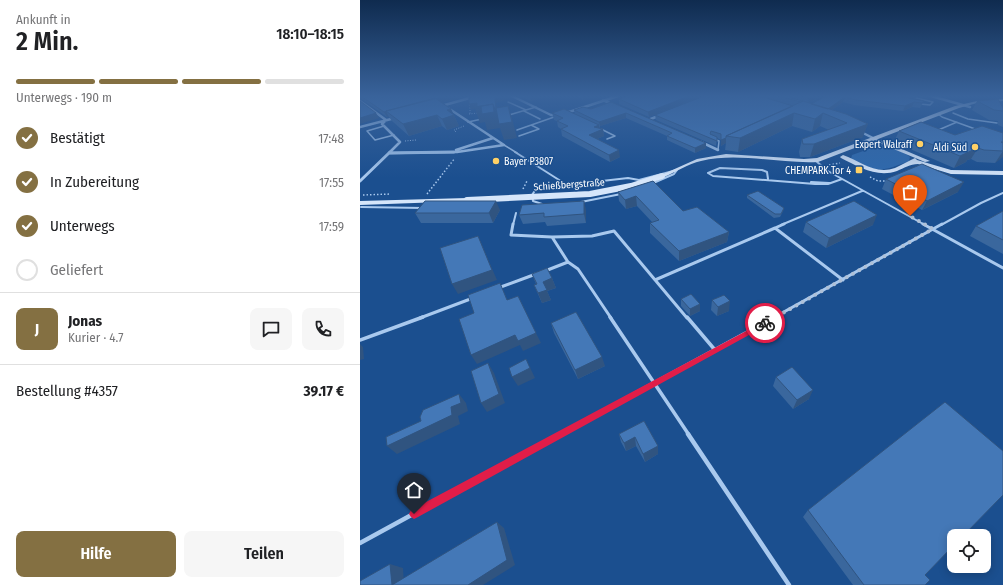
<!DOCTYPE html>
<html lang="de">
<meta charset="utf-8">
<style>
body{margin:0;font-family:"Fira Sans Condensed",sans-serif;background:#f6f6f6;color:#202124;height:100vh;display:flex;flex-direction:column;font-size:15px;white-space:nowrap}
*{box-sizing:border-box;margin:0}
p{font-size:13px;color:#757577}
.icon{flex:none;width:22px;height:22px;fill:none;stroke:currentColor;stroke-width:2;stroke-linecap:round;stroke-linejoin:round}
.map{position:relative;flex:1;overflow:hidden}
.details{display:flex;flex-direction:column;background:#fff;width:360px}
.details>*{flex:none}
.tools{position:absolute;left:587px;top:529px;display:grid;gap:8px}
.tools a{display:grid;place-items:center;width:44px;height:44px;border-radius:8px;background:#fff;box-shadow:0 2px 10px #0003;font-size:20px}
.pin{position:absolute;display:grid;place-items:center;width:34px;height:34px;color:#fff;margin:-41px -17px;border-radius:50% 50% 50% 0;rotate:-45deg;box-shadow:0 0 4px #0007}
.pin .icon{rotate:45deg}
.courier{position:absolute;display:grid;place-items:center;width:40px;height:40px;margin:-20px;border:3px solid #e11d48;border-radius:50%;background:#fff;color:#222;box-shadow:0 1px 5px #0007}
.overview em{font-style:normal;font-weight:600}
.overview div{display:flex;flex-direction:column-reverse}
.overview{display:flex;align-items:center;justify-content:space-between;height:68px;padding:0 16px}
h1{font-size:26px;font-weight:600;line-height:30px}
.bar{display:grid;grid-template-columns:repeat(4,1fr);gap:6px 4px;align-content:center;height:48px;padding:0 16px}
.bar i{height:5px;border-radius:3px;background:#e0e0e0}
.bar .selected{background:#847042}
.bar p{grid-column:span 4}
.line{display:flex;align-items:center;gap:10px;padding:0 16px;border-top:1px solid #e0e0e0}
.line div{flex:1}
.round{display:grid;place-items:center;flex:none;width:42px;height:42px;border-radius:8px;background:#f6f6f6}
ol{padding:0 16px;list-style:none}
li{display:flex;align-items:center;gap:12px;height:44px}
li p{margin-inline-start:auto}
li .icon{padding:4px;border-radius:50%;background:#847042;color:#fff;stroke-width:4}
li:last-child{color:#757577}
li i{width:22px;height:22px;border:2px solid #e0e0e0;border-radius:50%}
.primary-button{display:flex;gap:8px;margin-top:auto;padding:8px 16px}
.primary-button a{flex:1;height:46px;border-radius:8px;background:#847042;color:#fff;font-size:16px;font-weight:600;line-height:46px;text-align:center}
.primary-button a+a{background:#f6f6f6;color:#202124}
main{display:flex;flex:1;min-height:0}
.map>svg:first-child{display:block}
.green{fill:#2e69ad}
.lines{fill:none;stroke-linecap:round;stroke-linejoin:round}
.path-far1{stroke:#a9c9ee;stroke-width:1;stroke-dasharray:1 1.5;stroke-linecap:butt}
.path{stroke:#a9c9ee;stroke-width:1.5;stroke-dasharray:1.5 2;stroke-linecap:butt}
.lane-far4{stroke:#a9c9ee;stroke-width:1.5}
.lane-far3{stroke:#a9c9ee;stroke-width:2}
.lane-far2{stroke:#a9c9ee;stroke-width:3}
.lane-far1{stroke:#a9c9ee;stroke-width:3.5}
.lane{stroke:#a9c9ee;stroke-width:4.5}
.street-far1{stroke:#a9c9ee;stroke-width:2.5}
.street{stroke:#a9c9ee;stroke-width:3}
.secondary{fill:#d6e6fa;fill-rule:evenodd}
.secondary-bridge{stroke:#d6e6fa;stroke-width:6}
.wall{fill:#3a679d}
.shaded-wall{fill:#305480}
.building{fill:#4478b7;stroke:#305480}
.route{fill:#e11d48}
.done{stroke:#afc1d8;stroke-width:4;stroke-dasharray:0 7.2}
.poi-dot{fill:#ffd166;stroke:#1b4f8f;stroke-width:1.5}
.labels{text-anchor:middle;stroke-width:3;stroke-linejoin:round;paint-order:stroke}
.far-poi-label{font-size:10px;fill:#fff;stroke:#1b4f8f;text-anchor:end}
.far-street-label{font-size:10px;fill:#fff;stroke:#1b4f8f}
</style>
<main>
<section class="details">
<div class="overview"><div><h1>2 Min.</h1><p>Ankunft in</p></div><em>18:10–18:15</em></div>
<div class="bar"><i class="selected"></i><i class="selected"></i><i class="selected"></i><i></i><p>Unterwegs · 190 m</p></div>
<ol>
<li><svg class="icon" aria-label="check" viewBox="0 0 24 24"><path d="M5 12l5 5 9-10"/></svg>Bestätigt<p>17:48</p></li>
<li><svg class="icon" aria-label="check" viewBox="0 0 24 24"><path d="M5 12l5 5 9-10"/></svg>In Zubereitung<p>17:55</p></li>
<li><svg class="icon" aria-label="check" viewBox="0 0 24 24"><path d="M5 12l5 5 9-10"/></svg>Unterwegs<p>17:59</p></li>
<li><i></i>Geliefert</li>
</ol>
<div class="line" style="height:72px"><b class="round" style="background:#847042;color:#fff">J</b><div><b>Jonas</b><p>Kurier · 4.7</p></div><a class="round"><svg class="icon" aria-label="chat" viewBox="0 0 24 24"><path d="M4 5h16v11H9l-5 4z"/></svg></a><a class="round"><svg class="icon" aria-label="phone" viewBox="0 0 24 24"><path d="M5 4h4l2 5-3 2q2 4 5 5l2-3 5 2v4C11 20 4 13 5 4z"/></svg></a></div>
<div class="line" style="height:52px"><div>Bestellung #4357</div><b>39.17 €</b></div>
<div class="primary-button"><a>Hilfe</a><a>Teilen</a></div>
</section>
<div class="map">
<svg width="643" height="585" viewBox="0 0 643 585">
<rect width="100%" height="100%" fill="#1b4f8f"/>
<path class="green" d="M520 145C530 146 542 151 550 157L549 161C521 172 518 173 491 159L492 155Z"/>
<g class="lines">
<path class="path-far1" d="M110 105V114
M109 114 118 113
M96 132 94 130 104 126
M45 141 56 140"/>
<path class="path" d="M469 165 480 163
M445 168H455
M510 177 518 181H526
M163 189 167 181
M67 194 95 158
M3 195 31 194"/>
<path class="lane-far4" d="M548 96 573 102 570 105 560 104
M148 102 166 110
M164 111 180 119
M593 113 608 119 637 123
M578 114 582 117 618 130
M149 115 176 107
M108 122 122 119
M24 126 7 131 15 140 34 135
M241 129 255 136 247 139
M157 130 197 116
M576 131 597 122
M159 136 179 129 171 125
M354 139 359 141 358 150
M144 145 157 153"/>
<path class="lane-far3" d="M155 152 207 185 268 178 279 180 317 170 314 174 291 184
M455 160 466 170 565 225
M408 179 407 172 402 170 360 168 348 173 353 176 455 184H468L482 179
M451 182 469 183
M221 202 261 194
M182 204 173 201 172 195 178 186 207 185
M1 207 63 208
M153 225 156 213
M421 225 502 191
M581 225 621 203 643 193"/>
<path class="lane-far2" d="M153 224 151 235 192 237 208 262 185 271
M563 224 643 268
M415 228 424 224
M192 237 232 236 254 231 327 318
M208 262 218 269 251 318
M295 280 415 228 483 280
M138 288 176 274
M60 318 113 298
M413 318 582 224"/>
<path class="lane-far1" d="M250 317 329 435
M327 317 355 350
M0 340 63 317
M198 435 415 317"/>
<path class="lane" d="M328 434 429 585
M0 543 200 434"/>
<path class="street-far1" d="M152 96 191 115H197
M571 96 610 107
M243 100 254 105
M0 101 26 120
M81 106 117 96
M88 108 144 145
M206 113 258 96
M288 120 301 115
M25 121 22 124 40 142 29 153
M0 127 35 118
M501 132 521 142
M341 142 358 150
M96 150 133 138
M29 153 97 152 144 145"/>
<path class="street" d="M29 153 94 152
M0 181 30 152"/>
<path class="secondary" d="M643 99V101L617 103 599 108 458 162C419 164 379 152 341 161 328 164 316 172 304 177L299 176 337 159 366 154 444 159 457 158 595 106 617 101Z
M519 141H523L570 161 565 162 519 143Z
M483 155C500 161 515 175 535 168 542 165 548 161 555 158L557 160 591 170 643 171V175L591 174 558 164C550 164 544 168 537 171 517 178 499 167 481 158L480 157Z
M107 198 110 200 109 201 0 205V201Z"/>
<path class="secondary-bridge" d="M107 200 230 194 271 186 302 176"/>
</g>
<path class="wall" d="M0 96H107L81 103 91 109 99 126 87 130 82 126 49 136 32 121 29 117H27L0 98Z
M158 96H186L171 101Z
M217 96H238L223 100Z
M267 96H342L289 117 259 104V99Z
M400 96H463L449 103 451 104 466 96H557L555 99 564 101 560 108 552 107 543 111 494 105 483 102 472 110 503 137 450 157H440L439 152 442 139 469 130 460 126 452 132 432 126 378 152 365 150 366 143 361 146V140L357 138 356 146 296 120 295 115Z
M557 96H567L566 98Z
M617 101 643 108V127L638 125V121L629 120 612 110Z
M251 102 346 143V148L335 153 307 140V136L266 118 240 126V128L243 129 244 136 237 139 260 157 250 162 202 136 201 129 198 127 197 121 194 120 192 113 215 114 214 110 231 109Z
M539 131 595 135 643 133V156L635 163 617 162 611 159 607 160 606 162 594 168 534 142Z
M526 179 598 192 562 210 522 189Z
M293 181 323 211 369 232 367 242 319 261 290 233V223L292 222 277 206 266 209 259 201 258 192Z
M387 195 424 208 423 211 420 217 414 218 387 198Z
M140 210 133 223H61L55 213Z
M226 210V223L187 226 185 222 163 224 159 215Z
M643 211V254L610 236 616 226Z
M446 222 513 225 466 248 443 232Z
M172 274 192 278 196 288 187 291 191 300 182 303 174 285 176 284Z
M321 299 340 304V311L330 316 321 306Z
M352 300 369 311 357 316 351 310Z
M191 323 245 366 218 379 194 333Z
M416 377 449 399 433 409 413 386Z
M284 421 298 446V454L285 462 276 446 266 451 261 442 259 434Z
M448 510 565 575V585H493L443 517Z"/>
<path class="shaded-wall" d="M86 96H107L32 116 27 111Z
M142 96H150L151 98 136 103 138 115H137L138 119 148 106 153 122 157 138 144 140 139 125 140 128 127 130 125 122 120 123 115 109 111 110 109 104 117 103 133 104 135 98Z
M170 96H186L171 101Z
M223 96H238L223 100Z
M329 96H342L289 117 288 112Z
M454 96H463L448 103 449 98Z
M485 97 483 102 465 115 466 110Z
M554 102 552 107 543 111 545 106Z
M91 109 99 126 87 130 82 119 87 110Z
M26 111 29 117H27L24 112Z
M16 113 19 118 0 124V118Z
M266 113V118L240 126 239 122Z
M434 113 432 126 378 152 380 138Z
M463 113 460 126 452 132 455 119Z
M77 115 82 126 49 136 43 124Z
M508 124 503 137 450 157 454 144Z
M239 125 240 130 243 129 244 136 230 142 229 135 234 127Z
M366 138V143L361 146V140Z
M346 143V148L335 153V148Z
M618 148 611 159 607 160 606 162 594 168 600 156 612 149Z
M259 150 260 157 250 162 249 155Z
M643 151V157L635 163Z
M604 182 598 192 562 210 567 201Z
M276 196 277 206 266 209 265 200Z
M136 201 140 210 133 223 129 213Z
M224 201 226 210V223L224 214Z
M517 215 513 225 466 248 469 238Z
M369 232 367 242 319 261V251Z
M118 236 137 280 98 294 92 284Z
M192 278 196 288 187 291 191 300 182 303 178 293 183 282Z
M370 301 369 311 357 316 358 307Z
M340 304V311L330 316V309Z
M176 333 181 343 163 351 160 345 117 364 111 355 155 335Z
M0 344 3 347 4 359 0 360Z
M242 357 245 366 218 379 215 370Z
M166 359 175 378 158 386 152 377Z
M128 363 134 373 145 403 127 412 121 403Z
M453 390 449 399 433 409 437 400Z
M99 394 106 403 108 411 98 416 100 424 37 454 27 446 91 407Z
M275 437 276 446 266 451 264 443Z
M298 446V454L285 462 283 454Z
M137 522 144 528 155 565 123 585H108Z
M30 564 43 568 44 585H32Z"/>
<path class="building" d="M1 96H86L26 111H27L24 112Z
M109 96H142L135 98 136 109H135L133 104 117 107V103L109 104Z
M267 96H329L288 112 259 99Z
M344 96H400L433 106 366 136V138L361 140V134L351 131 350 134 357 137V141L295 115Z
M418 96H430L431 98 443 101 441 102Z
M440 96H454L449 98Z
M466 96H539L564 101 562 103 554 102 545 106 496 100 485 97 468 109 451 104Z
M75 98 91 109 87 110 94 115 82 119 77 115 43 124 26 111Z
M638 99 643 108V111L634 110 617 101Z
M0 101 16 113 0 118Z
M443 101 486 114 508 124 454 144H443L442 139 487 123 463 113 455 119 434 113 380 138 366 136Z
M251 102 346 143 335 148 307 136 312 133 266 113 239 122 214 110 223 107 231 109Z
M133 104 134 112 122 114 121 106 115 107Z
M148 106 152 122 139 124 136 108Z
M204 109 239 125 234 127 243 129 229 135 259 150 249 155 201 129 208 126 197 121 203 118 192 113Z
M561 122 595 135 622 126 643 133V142H641L643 143V151L624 150 618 148 612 149 613 150 600 156 539 131Z
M562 164 604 182 567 201 526 179Z
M293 181 323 211 337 207 369 232 319 251 290 223 299 220 276 196 265 200 258 192Z
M398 191 424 208 421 214H415L387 195Z
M65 201H136L129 213H55Z
M224 201V214L184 217V213L159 215 162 205Z
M494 201 517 215 469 238 446 222Z
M643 211V240L616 226Z
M118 236 132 270 92 284 80 248Z
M187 268 192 278 183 282 187 290 178 293 174 285 177 284 172 274Z
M140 283 147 300 158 296 176 333 158 341 155 335 111 355 99 319 114 313 108 295Z
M331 294 340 304 330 309 321 299Z
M364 295 370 301 358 307 352 300Z
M216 312 242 357 215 370 191 323Z
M166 359 170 368 152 377 149 368Z
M128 363 139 394 121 403 111 371Z
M432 367 453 390 437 400 416 377Z
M99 394 101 403 91 407 92 415 27 446 26 437 61 421 60 417 63 410Z
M585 402 643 451V495L603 536H594V545L565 575 570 580 565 585H504L448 510Z
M284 421 298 446 283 454 275 437 264 443 259 434Z
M137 522 147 560 108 585H0V581L30 564 32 585Z"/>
<linearGradient id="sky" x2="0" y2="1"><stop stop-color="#0f2b4f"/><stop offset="0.54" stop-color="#39639b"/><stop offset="1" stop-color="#39639b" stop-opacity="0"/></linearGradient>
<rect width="643" height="178" fill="url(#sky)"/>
<path class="route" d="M405 321H407V325L58 517 54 519 51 517 49 514 51 510Z"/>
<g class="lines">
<path class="done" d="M405 323 573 229 550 216"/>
</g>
<g class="poi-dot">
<circle cx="560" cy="144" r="4"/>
<circle cx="615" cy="147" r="4"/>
<circle cx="136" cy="161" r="4"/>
<rect x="495" y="166" width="8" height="8" rx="2"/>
</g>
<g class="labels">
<g class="far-poi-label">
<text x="552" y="148">Expert Walraff</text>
<text x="607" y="151">Aldi Süd</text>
<text x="144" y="165" text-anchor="start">Bayer P3807</text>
<text x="491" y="174">CHEMPARK Tor 4</text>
</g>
<g class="far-street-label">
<text transform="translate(209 184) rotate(-4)" y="4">Schießbergstraße</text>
</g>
</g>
</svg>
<div class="tools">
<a><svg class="icon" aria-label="locate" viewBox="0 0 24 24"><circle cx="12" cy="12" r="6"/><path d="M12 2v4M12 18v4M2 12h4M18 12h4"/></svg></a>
</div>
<div class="pin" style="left:550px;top:216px;background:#ea580c"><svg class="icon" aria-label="bag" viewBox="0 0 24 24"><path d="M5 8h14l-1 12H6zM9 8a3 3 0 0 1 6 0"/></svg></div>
<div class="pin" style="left:54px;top:514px;background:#1f2937"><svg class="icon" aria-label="home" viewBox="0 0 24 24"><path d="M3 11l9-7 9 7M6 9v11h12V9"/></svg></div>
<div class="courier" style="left:405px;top:323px"><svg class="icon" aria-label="bike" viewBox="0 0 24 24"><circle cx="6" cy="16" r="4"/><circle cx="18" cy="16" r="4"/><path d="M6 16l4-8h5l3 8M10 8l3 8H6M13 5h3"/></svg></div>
</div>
</main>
